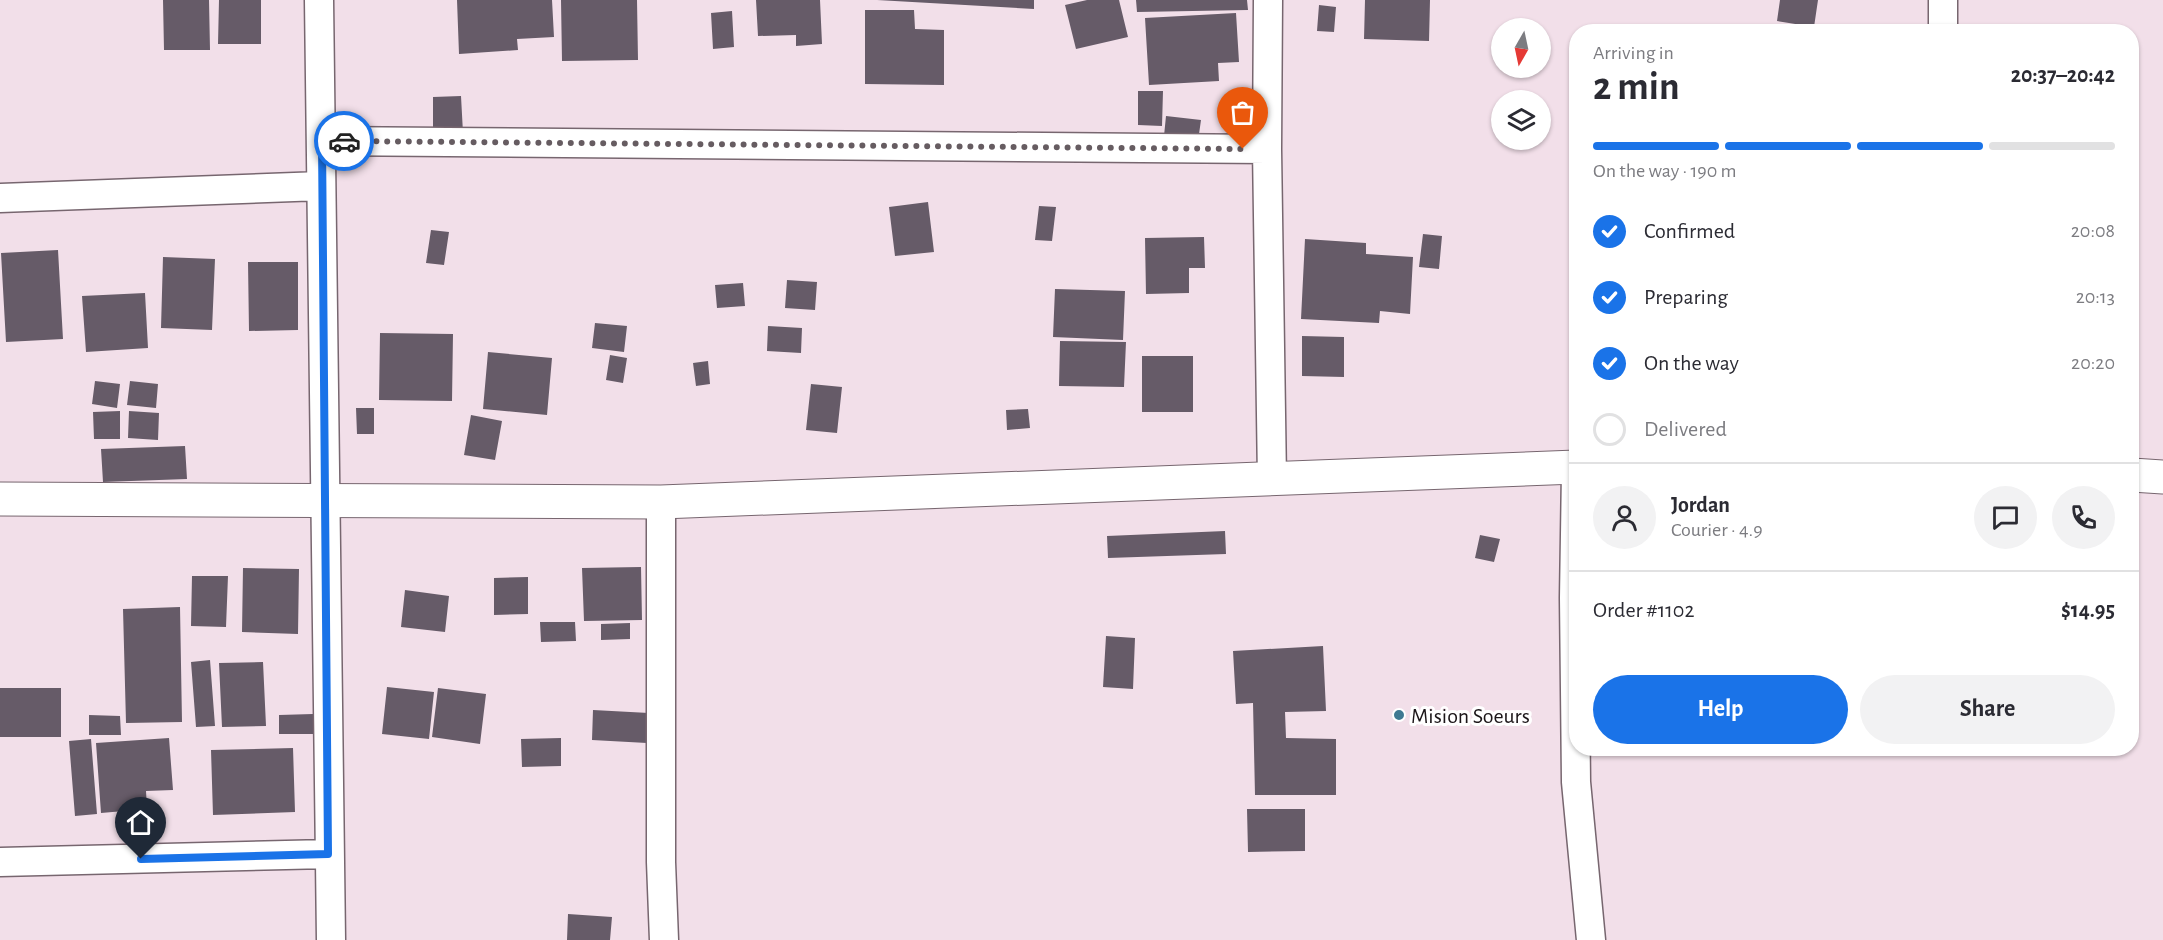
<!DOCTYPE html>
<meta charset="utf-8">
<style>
body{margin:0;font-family:"Alegreya Sans",sans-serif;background:#f2f2f3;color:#2b2b33;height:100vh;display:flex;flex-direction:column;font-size:22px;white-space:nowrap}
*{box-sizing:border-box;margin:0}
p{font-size:20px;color:#7c7c81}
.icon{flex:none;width:33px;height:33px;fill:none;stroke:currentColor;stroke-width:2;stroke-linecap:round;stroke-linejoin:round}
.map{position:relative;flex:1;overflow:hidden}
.side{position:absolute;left:1569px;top:24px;width:570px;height:732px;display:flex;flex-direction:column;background:#fff;border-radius:24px;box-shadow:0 2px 4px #0004}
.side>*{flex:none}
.needle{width:39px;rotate:189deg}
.buttons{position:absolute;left:1491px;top:18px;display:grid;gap:12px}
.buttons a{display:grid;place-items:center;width:60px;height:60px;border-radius:50%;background:#fff;box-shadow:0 2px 4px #0004;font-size:30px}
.pin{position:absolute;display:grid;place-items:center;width:51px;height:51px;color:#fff;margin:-62px -26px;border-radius:50% 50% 50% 0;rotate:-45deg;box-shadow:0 0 6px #0007}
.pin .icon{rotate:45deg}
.courier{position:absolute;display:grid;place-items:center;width:60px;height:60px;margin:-30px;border:4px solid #1a73e8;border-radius:50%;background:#fff;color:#222;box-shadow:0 2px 8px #0007}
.headline em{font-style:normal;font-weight:700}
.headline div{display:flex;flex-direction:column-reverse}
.headline{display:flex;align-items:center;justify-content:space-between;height:102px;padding:0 24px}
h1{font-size:39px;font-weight:700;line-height:45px}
.bar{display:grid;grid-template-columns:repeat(4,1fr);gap:9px 6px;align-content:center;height:72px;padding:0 24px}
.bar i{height:8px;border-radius:4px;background:#e1e1e2}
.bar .current{background:#1a73e8}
.bar p{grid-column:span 4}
.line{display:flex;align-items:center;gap:15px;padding:0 24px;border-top:2px solid #e1e1e2}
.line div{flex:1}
.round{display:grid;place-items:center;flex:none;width:63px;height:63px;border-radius:32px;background:#f2f2f3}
ol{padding:0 24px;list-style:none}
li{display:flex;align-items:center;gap:18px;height:66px}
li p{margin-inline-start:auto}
li .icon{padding:6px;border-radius:50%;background:#1a73e8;color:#fff;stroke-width:4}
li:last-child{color:#7c7c81}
li i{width:33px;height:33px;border:3px solid #e1e1e2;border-radius:50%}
.primary-button{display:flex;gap:12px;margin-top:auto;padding:12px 24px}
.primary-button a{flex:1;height:69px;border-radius:36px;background:#1a73e8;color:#fff;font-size:24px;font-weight:700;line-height:69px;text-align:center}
.primary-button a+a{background:#f2f2f3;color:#2b2b33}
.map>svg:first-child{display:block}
.building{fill:#665b68}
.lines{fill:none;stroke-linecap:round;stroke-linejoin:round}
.street-casing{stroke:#77666f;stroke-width:31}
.secondary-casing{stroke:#77666f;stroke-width:35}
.street{stroke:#fff;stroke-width:28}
.secondary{stroke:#fff;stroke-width:33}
.done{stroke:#665c61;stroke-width:6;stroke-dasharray:0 10.8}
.route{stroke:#1a73e8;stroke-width:8}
.poi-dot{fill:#3f7992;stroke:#fff;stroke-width:2}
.labels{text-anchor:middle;stroke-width:6;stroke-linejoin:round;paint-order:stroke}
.poi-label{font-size:22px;fill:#1b1518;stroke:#fff;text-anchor:start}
</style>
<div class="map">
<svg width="2163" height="940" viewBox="0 0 2163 940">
<rect width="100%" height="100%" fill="#f2dfe9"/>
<path class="building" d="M163 0H209L210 50H164Z
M219 0H261V44H218Z
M457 0H552L554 37 517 39 518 50 459 54Z
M561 0H637L638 60 562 61Z
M756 0H820L822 44 796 46V35L758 36Z
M877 0H1034V9Z
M1087 0H1119L1128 37 1076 49 1065 5Z
M1136 0H1247L1248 10 1137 12Z
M1365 0H1430L1429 41 1364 39Z
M1780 0H1818L1814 27 1777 21Z
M1319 5 1336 7 1334 32 1317 31Z
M865 10H914L915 29 944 30V85L865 84Z
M732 11 734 47 713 49 711 13Z
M1236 13 1239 62 1218 63 1219 81 1149 85 1145 18Z
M1138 91H1163L1162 126 1138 125Z
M461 96 463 133 433 134V97Z
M1166 116 1201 120 1198 141 1164 136Z
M928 202 934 252 895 256 889 207Z
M1039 206 1056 207 1052 241 1035 240Z
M431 230 449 232 444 265 426 263Z
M1423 234 1442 236 1439 269 1419 267Z
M1204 237 1205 268H1189V293L1146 294 1145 238Z
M1305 239 1366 243V254L1413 257 1410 314 1380 311 1379 323 1301 319Z
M58 250 63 339 6 342 1 253Z
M163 257 215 259 212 330 161 328Z
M248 262H298V330L249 331Z
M787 280 817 282 815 310 785 308Z
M743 283 745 306 717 308 715 285Z
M1055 289 1125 291 1123 340 1053 337Z
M145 293 148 348 86 352 82 296Z
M595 323 627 326 624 352 592 348Z
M768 326 802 328 801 353 767 351Z
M380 333 453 334 452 401 379 400Z
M1302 336 1344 337V377L1302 376Z
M1060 341 1126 342 1124 387 1059 386Z
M488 352 552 358 547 415 483 409Z
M610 355 627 358 623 383 606 380Z
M1142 356H1193V412H1142Z
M708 361 710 384 696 386 693 363Z
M95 381 120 384 117 408 92 404Z
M130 381 158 384 156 408 127 405Z
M811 384 842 387 837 433 806 430Z
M356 408H374V434H357Z
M1028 409 1030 428 1007 430 1006 410Z
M120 411V439H94L93 412Z
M129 411 159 413 158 440 128 438Z
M471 415 502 421 495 460 464 455Z
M185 446 187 479 103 482 101 449Z
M1225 531 1226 554 1108 558 1107 536Z
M1480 535 1500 539 1494 562 1475 558Z
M641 567 642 620 584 621 582 568Z
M243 568 299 569 298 634 242 632Z
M192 576H228L226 627 191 626Z
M528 577V614L494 615V578Z
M405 590 449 596 445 632 401 627Z
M180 607 182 722 126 723 123 609Z
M540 622H575L576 641 541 642Z
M630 623V639L601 640V624Z
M1106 636 1135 638 1133 689 1103 687Z
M1323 646 1326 711 1285 712 1286 738 1336 739V795H1255L1253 703 1236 704 1233 651Z
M210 660 215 726 196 727 191 662Z
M263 662 266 726 222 727 219 663Z
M387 687 434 692 429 739 382 734Z
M0 688H61V737H0Z
M438 688 486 694 480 744 432 737Z
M593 710 649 713 647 743 592 740Z
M313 714V734H279V715Z
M89 715 120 716 121 735H89Z
M169 738 173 790 146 791 147 809 101 813 96 743Z
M561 738V766L522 767 521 739Z
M91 739 97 814 75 816 69 741Z
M293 748 295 812 213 815 211 750Z
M1247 809H1305V851L1248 852Z
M568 914 612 917 610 940H567Z"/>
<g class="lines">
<g class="street-casing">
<path id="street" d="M319 0 331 940
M1268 0 1267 149 1272 480
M1943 0V32
M322 141 1267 149
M0 198 321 186
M1576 471 1574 598 1576 782 1591 940
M661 502V862L664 940
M0 862 328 854"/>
</g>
<g class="secondary-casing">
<path id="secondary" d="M2132 475 2163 477
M0 499 661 502 1576 467"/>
</g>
<use href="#street" class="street"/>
<use href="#secondary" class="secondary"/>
</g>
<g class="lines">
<path class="done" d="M344 141 1243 149"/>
<path class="route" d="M141 859 328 854 322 141H344"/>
</g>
<circle class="poi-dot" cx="1399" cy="715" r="6"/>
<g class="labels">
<g class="poi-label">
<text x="1411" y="723">Mision Soeurs</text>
</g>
</g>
</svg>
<div class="buttons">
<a><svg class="needle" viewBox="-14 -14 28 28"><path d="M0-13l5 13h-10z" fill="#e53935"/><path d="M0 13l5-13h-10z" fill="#7c7c81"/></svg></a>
<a><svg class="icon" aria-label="layers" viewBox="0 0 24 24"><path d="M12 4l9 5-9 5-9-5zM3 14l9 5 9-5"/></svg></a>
</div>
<div class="pin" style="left:1243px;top:149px;background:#ea580c"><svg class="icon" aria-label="bag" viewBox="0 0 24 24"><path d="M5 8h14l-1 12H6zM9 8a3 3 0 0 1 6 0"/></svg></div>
<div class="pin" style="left:141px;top:859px;background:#1f2937"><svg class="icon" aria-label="home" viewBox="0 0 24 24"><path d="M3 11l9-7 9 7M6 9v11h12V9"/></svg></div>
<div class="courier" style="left:344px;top:141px"><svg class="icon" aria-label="car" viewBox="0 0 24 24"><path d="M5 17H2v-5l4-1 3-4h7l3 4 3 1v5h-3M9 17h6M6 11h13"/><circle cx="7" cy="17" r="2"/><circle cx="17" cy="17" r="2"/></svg></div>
<section class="side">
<div class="headline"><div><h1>2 min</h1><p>Arriving in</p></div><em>20:37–20:42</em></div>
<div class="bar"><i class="current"></i><i class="current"></i><i class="current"></i><i></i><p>On the way · 190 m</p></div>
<ol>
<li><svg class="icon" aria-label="check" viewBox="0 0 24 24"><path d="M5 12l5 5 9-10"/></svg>Confirmed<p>20:08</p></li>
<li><svg class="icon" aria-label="check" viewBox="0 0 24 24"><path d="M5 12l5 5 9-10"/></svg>Preparing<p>20:13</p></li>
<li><svg class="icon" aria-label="check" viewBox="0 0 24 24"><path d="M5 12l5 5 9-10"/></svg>On the way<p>20:20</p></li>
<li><i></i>Delivered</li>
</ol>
<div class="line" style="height:108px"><a class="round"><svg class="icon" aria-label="person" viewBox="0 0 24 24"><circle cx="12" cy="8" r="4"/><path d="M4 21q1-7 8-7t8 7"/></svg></a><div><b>Jordan</b><p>Courier · 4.9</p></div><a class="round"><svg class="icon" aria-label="chat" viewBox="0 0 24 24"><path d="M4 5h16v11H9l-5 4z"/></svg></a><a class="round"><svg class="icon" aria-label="phone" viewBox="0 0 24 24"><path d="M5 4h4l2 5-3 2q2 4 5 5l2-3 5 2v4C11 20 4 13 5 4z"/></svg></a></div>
<div class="line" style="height:78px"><div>Order #1102</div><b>$14.95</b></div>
<div class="primary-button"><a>Help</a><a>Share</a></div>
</section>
</div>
